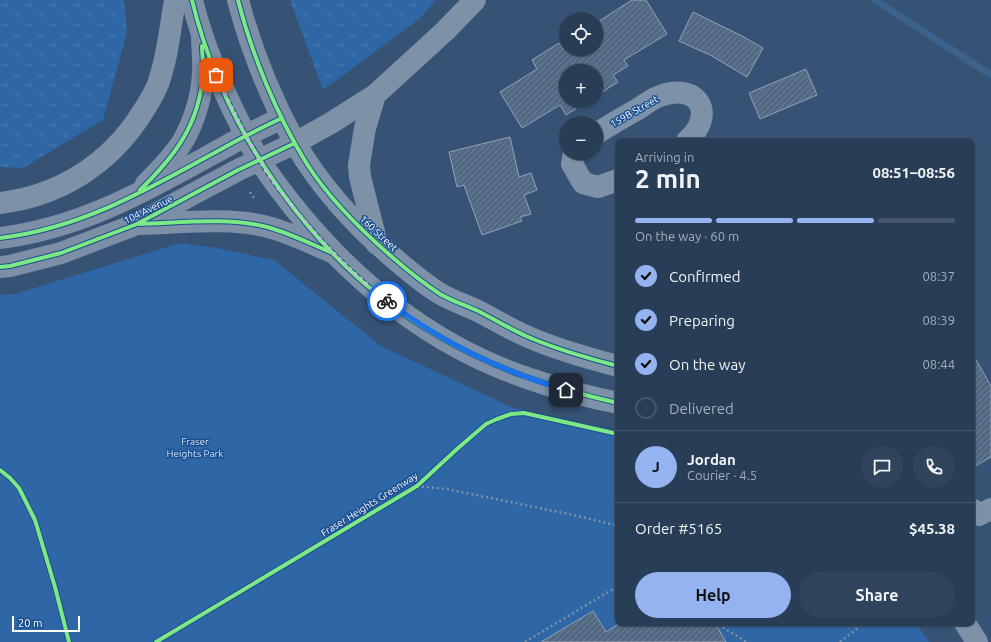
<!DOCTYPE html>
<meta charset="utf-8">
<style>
body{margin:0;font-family:Ubuntu,sans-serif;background:#30455d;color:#f1f3f6;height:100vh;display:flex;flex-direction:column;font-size:15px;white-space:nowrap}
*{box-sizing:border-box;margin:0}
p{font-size:13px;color:#a5aeba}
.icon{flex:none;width:22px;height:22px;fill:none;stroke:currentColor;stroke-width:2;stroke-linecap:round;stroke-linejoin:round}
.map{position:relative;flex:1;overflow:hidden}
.drawer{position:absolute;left:615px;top:138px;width:360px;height:488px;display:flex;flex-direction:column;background:#283e57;border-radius:8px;box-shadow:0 1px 3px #0004,0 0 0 1px #44576d}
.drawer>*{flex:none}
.tools{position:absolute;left:559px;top:12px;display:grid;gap:8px}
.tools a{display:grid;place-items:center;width:44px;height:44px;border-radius:50%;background:#283e57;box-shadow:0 1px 3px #0004,0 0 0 1px #44576d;font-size:20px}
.scale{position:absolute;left:12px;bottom:10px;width:68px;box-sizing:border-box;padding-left:4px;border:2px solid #fff;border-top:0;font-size:11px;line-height:14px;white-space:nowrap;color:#fff;-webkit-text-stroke:3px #1b4f8f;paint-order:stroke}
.pin{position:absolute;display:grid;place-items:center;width:34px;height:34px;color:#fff;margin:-17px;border-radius:8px;box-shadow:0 2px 6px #0006}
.courier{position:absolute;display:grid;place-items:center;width:40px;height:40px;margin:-20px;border:3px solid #1a73e8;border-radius:50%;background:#fff;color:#222;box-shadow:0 1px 5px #0007}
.head em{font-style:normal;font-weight:700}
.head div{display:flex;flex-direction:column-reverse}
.head{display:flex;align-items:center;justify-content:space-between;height:68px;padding:0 20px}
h1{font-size:26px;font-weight:700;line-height:30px}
.bar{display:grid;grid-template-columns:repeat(4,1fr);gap:6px 4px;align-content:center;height:48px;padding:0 20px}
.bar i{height:5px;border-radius:3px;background:#44576d}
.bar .current{background:#95b2f1}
.bar p{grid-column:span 4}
.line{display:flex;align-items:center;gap:10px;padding:0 20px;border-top:1px solid #44576d}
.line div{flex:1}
.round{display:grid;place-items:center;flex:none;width:42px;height:42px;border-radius:21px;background:#30455d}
ol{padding:0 20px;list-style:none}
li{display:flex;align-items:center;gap:12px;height:44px}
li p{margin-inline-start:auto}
li .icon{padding:4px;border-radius:50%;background:#95b2f1;color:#111;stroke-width:4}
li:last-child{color:#a5aeba}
li i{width:22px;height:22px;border:2px solid #44576d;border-radius:50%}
.action{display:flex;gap:8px;margin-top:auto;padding:8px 20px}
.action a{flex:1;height:46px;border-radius:24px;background:#95b2f1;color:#111;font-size:16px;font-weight:700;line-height:46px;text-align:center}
.action a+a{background:#30455d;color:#f1f3f6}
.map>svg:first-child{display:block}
.grass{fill:url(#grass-tufts)}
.park{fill:#2f66a5}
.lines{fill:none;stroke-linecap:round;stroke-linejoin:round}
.stream{stroke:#3b618d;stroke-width:7}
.building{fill:url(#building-hatch);stroke:#92a2b6}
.path{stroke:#7d92a8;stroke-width:2.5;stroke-dasharray:2 3;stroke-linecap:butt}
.minor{stroke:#7d92a8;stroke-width:22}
.major{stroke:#7d8ea7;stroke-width:22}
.highway{stroke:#7e92a7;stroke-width:22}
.cycleway-casing{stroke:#1b4f8f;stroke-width:6}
.cycleway{stroke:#7ce984;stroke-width:4}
.done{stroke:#b9c2ce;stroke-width:4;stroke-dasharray:0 7.2}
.route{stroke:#1a73e8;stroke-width:5}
.labels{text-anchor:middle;stroke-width:3;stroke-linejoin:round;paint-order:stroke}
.street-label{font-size:10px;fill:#fff;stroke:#1b4f8f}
.park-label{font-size:10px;fill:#cfe3fa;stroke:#1b4f8f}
</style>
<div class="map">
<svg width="991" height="642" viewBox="0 0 991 642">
<defs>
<pattern id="grass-tufts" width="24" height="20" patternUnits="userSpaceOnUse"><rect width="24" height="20" fill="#2f66a5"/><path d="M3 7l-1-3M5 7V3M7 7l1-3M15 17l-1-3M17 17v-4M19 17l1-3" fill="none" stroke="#4e7db2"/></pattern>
<pattern id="building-hatch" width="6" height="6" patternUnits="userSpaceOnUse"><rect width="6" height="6" fill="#526984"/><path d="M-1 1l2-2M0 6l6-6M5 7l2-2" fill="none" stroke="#6c8096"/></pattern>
</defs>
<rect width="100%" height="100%" fill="#365274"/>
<path class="grass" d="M0 0H124L127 32 103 120 23 168 0 167Z
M290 0H436L419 19 323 90Z"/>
<path class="park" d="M180 243 217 248 274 260 381 346 511 407 618 434V623H916L929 642H0V295L15 294Z"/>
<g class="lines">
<path class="stream" d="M875 0 991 75"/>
</g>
<path class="building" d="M632 0H646L667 34 624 60 628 66 613 75 618 82 596 96V71H566V101H588L566 115 560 105 522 128 500 92 537 69 532 60 559 43 563 49H596V23Z
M693 12 742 36 763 48 747 77 712 56 679 41Z
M806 69 817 95 760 119 749 93Z
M510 137 519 177 531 173 537 190 524 195 531 214 520 217 522 221 482 235 464 185 457 187 449 152Z
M972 353 991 386V457L972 468Z
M593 611 606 632 620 623H715L726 642H541Z"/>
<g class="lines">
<path class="path" d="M250 192 254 198
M417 486 447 489 578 516 618 526
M723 623 722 627 747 642
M525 642 618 586
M840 642 864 623"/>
<path class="minor" d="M596 134C611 124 626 116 641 107 647 103 653 98 660 96 698 82 717 114 687 141
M295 143C321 188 356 226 396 260 409 271 423 283 439 293 452 301 466 305 480 312 495 320 510 329 526 336 555 349 587 358 618 366
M574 153 572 164 583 183 598 187 618 180
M259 160C326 259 416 341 530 379 559 389 588 397 618 403
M972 509 979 515 991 509
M965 623 977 642"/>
<path class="major" d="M192 0C205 53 227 101 253 149
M146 184C159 171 173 157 183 141 194 122 202 96 203 73 204 61 202 48 202 36
M142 224C181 223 231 217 268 227 291 233 312 244 334 253
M0 238C84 228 152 187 225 147 243 137 263 127 282 118
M0 267 10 266 61 253 137 224 238 170 295 143C271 98 251 50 238 0"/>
<path class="highway" d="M375 95 365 128 359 165 360 177 377 244
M295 143 331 123 375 95 445 31 475 0
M0 203C59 196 110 164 142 113 148 104 154 94 158 84 168 56 170 28 175 0"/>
<g class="cycleway-casing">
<path id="cycleway" d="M192 0C224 133 316 265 435 334 494 369 552 388 618 403
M238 0C252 55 277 116 307 164 328 197 362 231 392 257 407 270 423 283 440 294 452 301 465 305 478 311 494 319 510 329 526 336 555 349 587 358 618 366
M140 190C175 156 199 125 203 74 204 65 202 55 202 46
M139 224C179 223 229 217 267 227 289 233 309 243 330 252
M0 238C84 228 152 187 225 147 243 137 263 127 282 118
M0 267 10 266 61 253 137 224 238 170 295 143
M0 470 10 478 19 488 35 520 55 587 69 642
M156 642 417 486 457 449 486 424 497 419 511 414 524 413 618 434"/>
</g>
<use href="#cycleway" class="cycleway"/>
</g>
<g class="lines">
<path class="done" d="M216 75C230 104 243 132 259 159 267 174 278 188 289 202 317 238 350 272 387 301"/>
<path class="route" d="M387 301C443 343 499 370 566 390"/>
</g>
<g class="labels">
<g class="street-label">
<text transform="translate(634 111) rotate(-30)" y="4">159B Street</text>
<text transform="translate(148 209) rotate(-26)" y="4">104 Avenue</text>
<text transform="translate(379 233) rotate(43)" y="4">160 Street</text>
<text transform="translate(369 504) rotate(-32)" y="4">Fraser Heights Greenway</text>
</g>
<g class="park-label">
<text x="195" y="445">Fraser<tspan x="195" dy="12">Heights Park</tspan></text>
</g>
</g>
</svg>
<div class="tools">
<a><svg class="icon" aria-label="locate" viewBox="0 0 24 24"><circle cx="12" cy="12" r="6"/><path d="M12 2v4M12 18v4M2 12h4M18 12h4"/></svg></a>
<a>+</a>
<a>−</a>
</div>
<div class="scale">20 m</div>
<div class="pin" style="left:216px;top:75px;background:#ea580c"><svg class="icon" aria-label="bag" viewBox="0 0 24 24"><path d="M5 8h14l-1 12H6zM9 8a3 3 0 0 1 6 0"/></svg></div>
<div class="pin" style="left:566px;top:390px;background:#1f2937"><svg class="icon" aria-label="home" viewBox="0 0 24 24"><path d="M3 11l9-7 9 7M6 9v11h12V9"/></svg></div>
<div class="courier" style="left:387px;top:301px"><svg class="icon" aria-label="bike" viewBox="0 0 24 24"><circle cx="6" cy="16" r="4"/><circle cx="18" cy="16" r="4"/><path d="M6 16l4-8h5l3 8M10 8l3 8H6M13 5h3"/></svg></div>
<section class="drawer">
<div class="head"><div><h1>2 min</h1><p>Arriving in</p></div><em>08:51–08:56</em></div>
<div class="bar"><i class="current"></i><i class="current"></i><i class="current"></i><i></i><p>On the way · 60 m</p></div>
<ol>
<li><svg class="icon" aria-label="check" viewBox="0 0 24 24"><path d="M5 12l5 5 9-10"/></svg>Confirmed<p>08:37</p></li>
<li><svg class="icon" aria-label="check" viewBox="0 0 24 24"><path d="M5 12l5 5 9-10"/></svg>Preparing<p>08:39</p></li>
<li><svg class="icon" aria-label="check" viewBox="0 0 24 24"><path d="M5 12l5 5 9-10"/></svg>On the way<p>08:44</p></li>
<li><i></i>Delivered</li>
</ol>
<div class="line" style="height:72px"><b class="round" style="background:#95b2f1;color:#111">J</b><div><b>Jordan</b><p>Courier · 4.5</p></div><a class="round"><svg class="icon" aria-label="chat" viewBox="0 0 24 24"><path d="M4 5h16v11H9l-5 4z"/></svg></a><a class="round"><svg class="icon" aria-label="phone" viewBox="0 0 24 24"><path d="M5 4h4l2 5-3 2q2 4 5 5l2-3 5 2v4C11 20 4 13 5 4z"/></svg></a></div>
<div class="line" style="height:52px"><div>Order #5165</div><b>$45.38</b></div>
<div class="action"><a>Help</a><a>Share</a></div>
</section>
</div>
